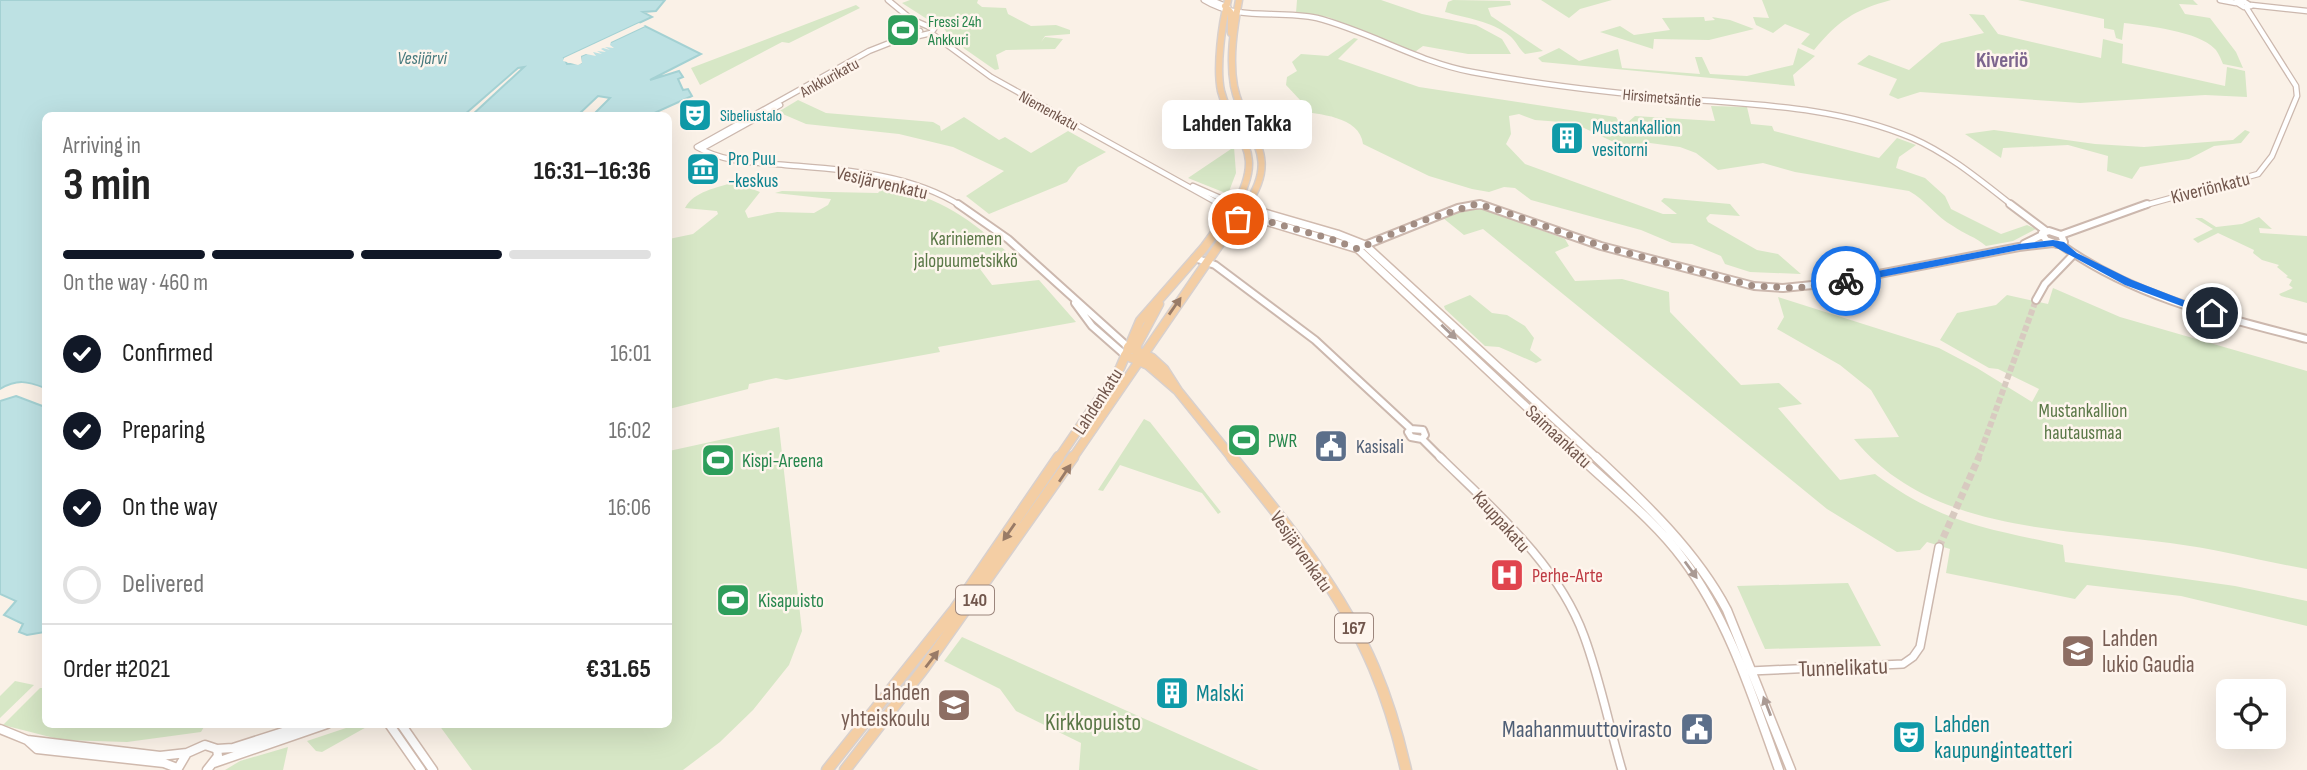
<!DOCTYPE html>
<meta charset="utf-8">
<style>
body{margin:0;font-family:"Sofia Sans Condensed",sans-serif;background:#f2f2f2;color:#222;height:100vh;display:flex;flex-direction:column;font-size:26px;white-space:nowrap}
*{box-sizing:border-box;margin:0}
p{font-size:23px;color:#767676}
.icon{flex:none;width:38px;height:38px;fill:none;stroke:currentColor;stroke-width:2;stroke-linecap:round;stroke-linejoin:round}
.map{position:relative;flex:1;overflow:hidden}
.panel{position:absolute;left:42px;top:112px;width:630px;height:616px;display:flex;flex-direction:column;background:#fff;border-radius:10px;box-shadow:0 7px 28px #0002}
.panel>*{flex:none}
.fabs{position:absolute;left:2216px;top:679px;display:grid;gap:14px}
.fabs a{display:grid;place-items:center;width:70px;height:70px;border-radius:10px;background:#fff;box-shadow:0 7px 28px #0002;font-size:35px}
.pin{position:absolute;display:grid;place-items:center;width:60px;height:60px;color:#fff;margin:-30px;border:4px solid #fff;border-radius:50%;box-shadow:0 2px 7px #0007}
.courier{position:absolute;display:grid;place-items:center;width:70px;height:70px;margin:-35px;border:5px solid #1a73e8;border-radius:50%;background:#fff;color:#222;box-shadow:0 2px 9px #0007}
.bubble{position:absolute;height:49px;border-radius:10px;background:#fff;box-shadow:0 7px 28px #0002;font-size:23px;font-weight:700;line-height:49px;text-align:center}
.headline em{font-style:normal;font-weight:700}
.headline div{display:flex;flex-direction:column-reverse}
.headline{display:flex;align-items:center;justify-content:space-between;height:119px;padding:0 21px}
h1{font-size:46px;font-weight:700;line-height:52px}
.bar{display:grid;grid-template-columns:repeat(4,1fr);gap:10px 7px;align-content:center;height:84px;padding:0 21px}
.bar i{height:9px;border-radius:5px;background:#e0e0e0}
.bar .active{background:#111827}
.bar p{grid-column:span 4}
.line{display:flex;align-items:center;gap:18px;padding:0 21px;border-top:2px solid #e0e0e0}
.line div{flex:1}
ol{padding:0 21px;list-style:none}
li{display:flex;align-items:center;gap:21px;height:77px}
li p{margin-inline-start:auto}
li .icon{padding:7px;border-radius:50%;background:#111827;color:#fff;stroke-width:4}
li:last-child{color:#767676}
li i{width:38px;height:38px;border:4px solid #e0e0e0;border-radius:50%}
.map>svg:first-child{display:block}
.green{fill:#d7e7c6}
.water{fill:#bde1e3;stroke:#a4d1d3;stroke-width:2}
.pier{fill:#faf1e7}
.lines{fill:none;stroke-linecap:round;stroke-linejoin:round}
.tertiary-tunnel-far1{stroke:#d8cac0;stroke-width:6;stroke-dasharray:6 2.5;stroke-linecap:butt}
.tertiary-tunnel{stroke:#d8cac0;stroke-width:7;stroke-dasharray:7 3.5;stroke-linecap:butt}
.tertiary-far2-casing{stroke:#ccb8ae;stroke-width:7}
.tertiary-far1-casing{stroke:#ccb8ae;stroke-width:10}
.tertiary-casing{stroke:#ccb8ae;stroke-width:10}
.secondary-far1-casing{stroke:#d0baae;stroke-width:10}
.secondary-casing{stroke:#d0baae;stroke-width:11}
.primary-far2-casing{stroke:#d8d0cd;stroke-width:9}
.primary-far1-casing{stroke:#d8d0cd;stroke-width:11}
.primary-casing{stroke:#d8d0cd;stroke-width:13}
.tertiary-far2{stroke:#fff;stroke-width:4.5}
.tertiary-far1{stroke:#fff;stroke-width:6}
.tertiary{stroke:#fff;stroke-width:7}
.secondary-far1{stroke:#fff;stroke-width:7}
.secondary{stroke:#fff;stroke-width:8}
.primary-far2{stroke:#f4cea4;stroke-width:6}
.primary-far1{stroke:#f4cea4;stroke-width:8}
.primary{stroke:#f4cea4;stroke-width:10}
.oneway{fill:#997b67}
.oneway2{fill:#aa9a94}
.route{fill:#1a73e8}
.done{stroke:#a28d83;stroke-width:7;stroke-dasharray:0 12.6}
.labels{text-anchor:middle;stroke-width:5;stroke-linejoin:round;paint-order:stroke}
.far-leisure-label{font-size:16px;fill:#27864d;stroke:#fef5ed;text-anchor:start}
.far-street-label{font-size:16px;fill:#72574d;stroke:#fef5ed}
.far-culture-label{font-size:16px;fill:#0d838f;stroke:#fef5ed;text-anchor:start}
.far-water-label{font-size:18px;font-style:italic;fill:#46797d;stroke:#fef5ed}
.shield{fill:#fef5ed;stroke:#9c867d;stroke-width:2}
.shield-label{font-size:18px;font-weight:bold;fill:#72574d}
.culture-label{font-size:19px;fill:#0d838f;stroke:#fef5ed;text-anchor:start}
.street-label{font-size:19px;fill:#72574d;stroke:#fef5ed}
.park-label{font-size:19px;fill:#597746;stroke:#fef5ed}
.leisure-label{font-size:19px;fill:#27864d;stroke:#fef5ed;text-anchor:start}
.service-label{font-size:19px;fill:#4e5e75;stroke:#fef5ed;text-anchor:start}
.health-label{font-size:19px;fill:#be3a42;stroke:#fef5ed;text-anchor:start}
.far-district-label{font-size:21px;font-weight:bold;fill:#7c658e;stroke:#fef5ed}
.near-education-label{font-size:23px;fill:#785e54;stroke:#fef5ed;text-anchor:start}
.near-street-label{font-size:23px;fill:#72574d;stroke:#fef5ed}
.near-culture-label{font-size:23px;fill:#0d838f;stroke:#fef5ed;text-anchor:start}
.near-park-label{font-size:23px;fill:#597746;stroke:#fef5ed}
.near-service-label{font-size:23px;fill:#4e5e75;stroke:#fef5ed;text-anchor:end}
</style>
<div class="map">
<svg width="2307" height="770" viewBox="0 0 2307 770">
<rect width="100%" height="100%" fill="#faf1e7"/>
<path class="green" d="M910 0H978L977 3 982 7 1006 8 1008 14 1031 26 1056 25 1070 30V34L1045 36 1041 42 1045 37 1063 39 1055 49 1006 50 996 55 999 69 995 70 952 40 941 24 927 19 902 3Z
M1297 0H1381L1422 14 1476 25 1502 39 1511 54H1468L1423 46 1412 54 1328 17 1296 13Z
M1453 0 1510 1 1511 5 1488 8 1491 16 1543 51 1525 54C1519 49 1516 41 1510 36 1492 21 1466 18 1445 12L1448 2Z
M1541 0H1612L1580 9 1569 18Z
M1762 0H1891C1854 10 1838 21 1814 50L1801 44 1810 34 1785 24 1773 33 1756 25 1753 17 1769 18Z
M2018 0H2193L2198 5 2179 4 2185 14 2210 18 2236 52 2243 68 2223 64C2221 59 2218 52 2215 49 2198 31 2148 26 2124 23L2122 40 2116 38 2114 30 2104 28V19Z
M856 5 860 8 789 43 782 42 700 85 691 68Z
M1969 14 1984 15 1998 34 2101 58 2103 39 2123 44 2122 63 2225 86 2227 67 2245 71 2247 97 2205 95 2080 103 1920 92 1898 99 1889 95 1897 79 1857 64 1869 55 1909 70 1941 43 1984 33Z
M1704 17 1705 21 1715 20 1712 17 1730 20 1754 29 1709 40 1654 39 1653 49 1600 32 1620 26 1634 35 1670 30 1662 18Z
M1354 38 1358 39 1338 59 1419 87 1616 117 1619 122 1627 123 1635 116 1715 121 1711 106 1747 107 1751 124 1772 126 1774 131 1879 158 1897 138 1916 145 1899 157 1896 168 1925 178 1945 196 1951 209 2001 234 2027 225 2036 229 2013 241 1986 246C1976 237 1964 234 1953 226 1936 217 1926 200 1909 191L1795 172 1763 163 1718 170 1696 153 1680 147 1650 143 1622 146 1584 128 1561 122 1535 120 1519 114 1509 116 1511 134 1506 144 1525 164 1663 214H1677L1661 201 1664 198 1730 204 1740 216 1710 214 1706 218 1708 222 1757 250 1778 254 1801 274 1750 272 1725 264 1721 256 1692 244 1672 243 1641 230 1531 200 1515 188 1504 187 1489 192 1472 189 1429 176 1363 144C1360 116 1318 114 1297 111L1300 100 1286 85 1287 77 1297 71 1292 62 1301 54 1328 56Z
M1559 48 1579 61 1618 49 1622 68 1700 74 1695 57H1702L1710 74 1747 76 1793 65 1798 48 1815 56 1793 75 1795 86 1542 62 1538 58Z
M798 100 826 113 933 122 940 126 941 131 964 117 999 140 1005 137 1031 153 1068 131 1106 152 1078 167 1067 182 989 214 966 196 1004 171 953 147 899 134 806 124 778 112Z
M1994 130 2095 144 2144 147 2233 140 2245 130 2250 132 2241 143 2214 146 2189 159 2140 167 2132 179 2107 171 2108 156 2068 145 2003 148 2001 158 1965 134Z
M1234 147 1236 173 1228 194 1188 178Z
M734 182 760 192 745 211 748 218 777 212 814 213 828 205 831 199 775 193 782 191 878 193 885 185C945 200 967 217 1012 256L980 269 992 285 1039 280 1076 322 938 347 940 352 786 380 776 378 749 384 748 389 669 409V239L693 234 718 214 717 211 685 208C694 191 717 188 734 182Z
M1482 208 1565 239 1569 246 1555 252 1575 281 1622 279 1669 292 1670 312 1741 385 1779 383 1802 404 1778 408 1840 480 1875 474C1939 522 1987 529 2063 545L2065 562 2235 586 2307 601V626L2181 596 2087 585 2075 599 1946 573 1950 549 1927 542 1920 550 1897 552 1827 509 1483 229 1464 235 1443 218 1468 209Z
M2259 217 2272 229 2259 228 2260 233 2307 236V303L2281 296 2279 294 2293 288 2289 285 2292 280 2286 277 2288 276 2277 267 2279 265 2262 260 2253 253 2254 250 2218 233 2198 243 2193 239 2213 229 2195 218H2202L2216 227 2242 224Z
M2053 288 2120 317 2307 371V569C2261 561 2217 549 2170 543 2061 528 1930 532 1854 439L1899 437 1871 390 1840 365 1777 329 1784 317 1778 297 1939 348 1977 368 2032 402 2039 389 1998 369 1989 368 1940 340 1957 313 1996 305 2007 295 2048 304Z
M1470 295 1492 313 1507 315 1525 326 1534 338 1530 350 1542 360 1536 363 1499 347 1485 346 1445 309 1444 306Z
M1144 419 1150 422 1221 512 1218 514 1202 493 1120 465 1103 491 1098 490Z
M779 427 802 631 789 665 753 710 720 742 683 770H472L439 725 668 724 669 451Z
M1848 583 1881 646 1765 649 1737 586Z
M962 637 1259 770H1079L1081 743 1016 711 1000 689 944 661Z
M15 681 34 685 0 718V696Z
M40 688H45L46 724 205 725 201 732 127 742 62 740 3 725Z
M355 725H370L322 752 316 751 307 741Z
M288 747 283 770H225L240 761Z"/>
<path class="water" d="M0 0H665L656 11 643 12 652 17 564 58 567 64 581 63V56L645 26 701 54 650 80 679 71 683 77 678 79 683 90 688 89 692 96 650 115H593L610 98 598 96 578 115H472L524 67 518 68 464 115 46 116 45 388C27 381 17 379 0 389Z
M16 396 45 407V632L27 635 19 632 23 624 4 615 16 601 0 594V401Z"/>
<path class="pier" d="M639 23 645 26 611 42 610 45 614 48 605 47 610 50 603 48 601 49 606 52 597 51 602 54 593 52 596 56 586 54 581 56 582 63 578 65 563 61 564 58Z"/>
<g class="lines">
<path class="tertiary-tunnel-far1" d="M1978 459 2036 300"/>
<path class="tertiary-tunnel" d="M1939 547 1979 457"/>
<g class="tertiary-far2-casing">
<path id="tertiary-far2" d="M888 0 911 19 934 29 931 33 914 37
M1204 0C1240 22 1278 9 1317 18 1371 32 1418 62 1472 72 1542 85 1612 93 1683 99 1760 105 1839 107 1912 138 1949 154 1981 181 2013 206
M1211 0 1228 7
M2220 0 2236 3
M2236 2H2245L2251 6 2244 7Z
M2251 5 2307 11
M920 31 869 51 697 147C725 163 754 162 785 165 844 170 909 173 961 206
M931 33 991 77 1223 206
M701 149 780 105
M1193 186 1236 205
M1470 206H1485
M2142 206 2258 174 2272 156 2297 96 2296 86 2246 7"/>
</g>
<g class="tertiary-far1-casing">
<path id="tertiary-far1" d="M958 204 1008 239 1128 347
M1219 204 1232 211
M1480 204 1601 246 1754 286 1783 288 1832 283 2019 247 2053 243
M2010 204 2046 231
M2049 231 2061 235 2064 242 2057 244 2046 240 2042 233Z
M2061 235 2147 204
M2024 244 2042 235
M2060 244C2133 297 2221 317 2307 339
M1363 246 1458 208 1480 204
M1195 258 1215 265 1315 340 1411 429
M2036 300 2045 284 2073 255
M1075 303 1092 326 1125 355
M1411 429 1423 430 1425 435 1422 439
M1411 429 1408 432 1411 437 1422 439
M1422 439 1442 459"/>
</g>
<g class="tertiary-casing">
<path id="tertiary" d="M1440 457C1493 509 1558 564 1584 636 1600 679 1609 726 1622 770
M1750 671 1903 664 1913 657 1920 647 1939 547"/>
</g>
<g class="secondary-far1-casing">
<path id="secondary-far1" d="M1240 206 1337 234 1365 245 1598 459
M1236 212 1358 249 1582 459"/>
</g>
<g class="secondary-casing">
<path id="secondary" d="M1580 457C1615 490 1655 521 1683 559 1730 622 1753 698 1779 770
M1596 457C1644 502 1696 551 1727 610L1791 770
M389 724 421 770
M401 724 433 770
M0 729 27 740 37 749 164 763 177 768
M27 740 160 756 187 753
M217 749 233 748 308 724
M214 763 327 724
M177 770 187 753 205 745 217 749 218 756 207 770"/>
</g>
<g class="primary-far2-casing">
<path id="primary-far2" d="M1228 0C1222 23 1216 67 1221 91 1234 141 1268 148 1235 206
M1239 0C1234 27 1229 58 1234 86 1244 136 1283 153 1246 206
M1225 6 1231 13V33"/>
</g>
<g class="primary-far1-casing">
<path id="primary-far1" d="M1128 347 1152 358 1164 369 1178 391 1233 459
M1137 352V345L1159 304
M1125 355 1148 365 1177 390
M1058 459 1120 368 1140 321 1204 248 1236 204
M1072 459 1247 204"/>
</g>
<g class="primary-casing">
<path id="primary" d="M1232 457C1285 522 1341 590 1374 668 1388 701 1398 735 1406 770
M827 770 955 609 1059 457
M845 770 924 668 1073 457"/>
</g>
<use href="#tertiary-far2" class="tertiary-far2"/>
<use href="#tertiary-far1" class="tertiary-far1"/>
<use href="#tertiary" class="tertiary"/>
<use href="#secondary-far1" class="secondary-far1"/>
<use href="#secondary" class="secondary"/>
<use href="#primary-far2" class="primary-far2"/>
<use href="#primary-far1" class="primary-far1"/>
<use href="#primary" class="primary"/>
</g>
<defs><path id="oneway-solid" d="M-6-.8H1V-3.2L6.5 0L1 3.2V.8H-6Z" transform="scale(1.75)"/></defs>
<g class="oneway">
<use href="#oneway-solid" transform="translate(1175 306) rotate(-55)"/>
<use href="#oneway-solid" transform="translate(1065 473) rotate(-56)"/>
<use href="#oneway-solid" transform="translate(1009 532) rotate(125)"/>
<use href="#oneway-solid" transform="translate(932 659) rotate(-52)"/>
</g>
<g class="oneway2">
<use href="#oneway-solid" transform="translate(1449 332) rotate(43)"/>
<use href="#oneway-solid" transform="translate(1691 570) rotate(54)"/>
<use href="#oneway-solid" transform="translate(1767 706) rotate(-111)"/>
</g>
<path class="route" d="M2053 240 2064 242 2077 253 2132 280 2217 313 2208 316 2125 285 2053 246 2019 250 1846 284 1841 281 1846 277 2019 244Z"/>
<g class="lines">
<path class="done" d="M1238 219 1242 214 1331 239 1358 249 1416 223 1476 204 1493 208 1601 246 1754 286 1796 288 1846 281"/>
</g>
<defs>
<g id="stadium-square" transform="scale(1.75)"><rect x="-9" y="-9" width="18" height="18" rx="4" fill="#2e9e5b" stroke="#fef5ed"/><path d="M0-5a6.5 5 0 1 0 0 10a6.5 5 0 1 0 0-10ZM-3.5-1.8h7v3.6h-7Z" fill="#fff"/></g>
<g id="theatre-square" transform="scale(1.75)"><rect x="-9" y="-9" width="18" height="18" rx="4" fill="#0f9aa8" stroke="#fef5ed"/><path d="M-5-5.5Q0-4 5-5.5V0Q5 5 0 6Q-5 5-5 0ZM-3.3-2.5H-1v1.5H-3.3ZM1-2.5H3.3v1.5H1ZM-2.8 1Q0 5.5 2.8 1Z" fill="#fff"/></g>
<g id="building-square" transform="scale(1.75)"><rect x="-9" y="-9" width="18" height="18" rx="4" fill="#0f9aa8" stroke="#fef5ed"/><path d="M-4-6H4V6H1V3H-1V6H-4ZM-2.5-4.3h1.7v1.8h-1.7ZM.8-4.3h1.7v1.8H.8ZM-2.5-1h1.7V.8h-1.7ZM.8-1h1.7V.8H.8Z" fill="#fff"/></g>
<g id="museum-square" transform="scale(1.75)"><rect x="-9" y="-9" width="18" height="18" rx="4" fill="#0f9aa8" stroke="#fef5ed"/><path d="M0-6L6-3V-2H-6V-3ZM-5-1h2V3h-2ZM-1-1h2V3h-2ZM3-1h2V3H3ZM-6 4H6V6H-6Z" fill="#fff"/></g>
<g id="civic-square" transform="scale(1.75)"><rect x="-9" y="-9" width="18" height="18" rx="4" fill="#5c6f8a" stroke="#fef5ed"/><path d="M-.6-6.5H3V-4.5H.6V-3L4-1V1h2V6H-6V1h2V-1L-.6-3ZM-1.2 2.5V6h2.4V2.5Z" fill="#fff"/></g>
<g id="hospital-square" transform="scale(1.75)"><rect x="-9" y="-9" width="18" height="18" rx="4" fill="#e0444e" stroke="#fef5ed"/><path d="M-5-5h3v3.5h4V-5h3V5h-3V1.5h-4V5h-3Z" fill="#fff"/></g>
<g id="school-square" transform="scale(1.75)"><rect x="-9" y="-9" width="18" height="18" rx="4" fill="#8d6e63" stroke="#fef5ed"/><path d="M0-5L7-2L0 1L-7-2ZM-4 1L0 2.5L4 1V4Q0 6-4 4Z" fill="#fff"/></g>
</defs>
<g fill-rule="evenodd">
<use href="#stadium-square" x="903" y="30"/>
<use href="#theatre-square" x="695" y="115"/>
<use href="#building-square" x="1567" y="138"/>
<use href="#museum-square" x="703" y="169"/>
<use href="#stadium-square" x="1244" y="440"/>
<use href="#civic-square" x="1331" y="446"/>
<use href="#stadium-square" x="718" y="460"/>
<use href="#hospital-square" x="1507" y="575"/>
<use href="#stadium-square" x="733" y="600"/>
<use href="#school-square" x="2078" y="651"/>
<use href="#building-square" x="1172" y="693"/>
<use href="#school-square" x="954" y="705"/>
<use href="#civic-square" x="1697" y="729"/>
<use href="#theatre-square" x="1909" y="737"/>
</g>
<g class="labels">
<g class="far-leisure-label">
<text x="928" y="27">Fressi 24h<tspan x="928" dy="18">Ankkuri</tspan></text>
</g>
<g class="far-street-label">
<text transform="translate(829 77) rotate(-29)" y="6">Ankkurikatu</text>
<text transform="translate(1662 97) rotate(5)" y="6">Hirsimetsäntie</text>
<text transform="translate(1049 110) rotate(29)" y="6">Niemenkatu</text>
</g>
<g class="far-culture-label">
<text x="720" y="121">Sibeliustalo</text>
</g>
<g class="far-water-label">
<text x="422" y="64">Vesijärvi</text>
</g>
<g class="shield">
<rect x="956" y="585.5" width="38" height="29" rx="5"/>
<rect x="1335" y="613.5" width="38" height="29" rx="5"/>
</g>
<g class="shield-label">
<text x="975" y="606">140</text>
<text x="1354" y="634">167</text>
</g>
<g class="culture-label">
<text x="1592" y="134">Mustankallion<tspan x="1592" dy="22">vesitorni</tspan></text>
<text x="728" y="165">Pro Puu<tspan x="728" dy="22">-keskus</tspan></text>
</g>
<g class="street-label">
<text transform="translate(882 182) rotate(13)" y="7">Vesijärvenkatu</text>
<text transform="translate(2210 187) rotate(-14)" y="7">Kiveriönkatu</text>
<text transform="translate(1097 401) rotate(-57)" y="7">Lahdenkatu</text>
<text transform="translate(1559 436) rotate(43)" y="7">Saimaankatu</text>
<text transform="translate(1502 521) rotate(48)" y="7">Kauppakatu</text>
<text transform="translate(1302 551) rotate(55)" y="7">Vesijärvenkatu</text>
</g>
<g class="park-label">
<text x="966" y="245">Kariniemen<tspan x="966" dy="22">jalopuumetsikkö</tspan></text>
<text x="2083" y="417">Mustankallion<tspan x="2083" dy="22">hautausmaa</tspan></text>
</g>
<g class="leisure-label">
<text x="1268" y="447">PWR</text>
<text x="742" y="467">Kispi-Areena</text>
<text x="758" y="607">Kisapuisto</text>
</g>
<g class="service-label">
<text x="1356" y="453">Kasisali</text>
</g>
<g class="health-label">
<text x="1532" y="582">Perhe-Arte</text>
</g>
<g class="far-district-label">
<text x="2002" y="67">Kiveriö</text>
</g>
<g class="near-education-label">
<text x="2102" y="646">Lahden<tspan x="2102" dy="26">lukio Gaudia</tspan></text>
<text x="930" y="700" text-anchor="end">Lahden<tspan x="930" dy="26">yhteiskoulu</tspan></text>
</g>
<g class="near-street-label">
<text transform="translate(1843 667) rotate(-2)" y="8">Tunnelikatu</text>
</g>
<g class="near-culture-label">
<text x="1196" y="701">Malski</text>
<text x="1934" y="732">Lahden<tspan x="1934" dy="26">kaupunginteatteri</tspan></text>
</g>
<g class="near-park-label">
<text x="1093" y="730">Kirkkopuisto</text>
</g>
<g class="near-service-label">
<text x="1672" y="737">Maahanmuuttovirasto</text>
</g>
</g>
</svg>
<div class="fabs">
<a><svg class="icon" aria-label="locate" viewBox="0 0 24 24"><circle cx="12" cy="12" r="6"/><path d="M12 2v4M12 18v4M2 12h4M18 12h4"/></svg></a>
</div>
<div class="pin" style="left:1238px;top:219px;background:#ea580c"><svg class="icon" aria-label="bag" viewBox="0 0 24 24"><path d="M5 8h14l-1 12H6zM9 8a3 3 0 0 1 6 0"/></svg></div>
<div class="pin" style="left:2212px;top:313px;background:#1f2937"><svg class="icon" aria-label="home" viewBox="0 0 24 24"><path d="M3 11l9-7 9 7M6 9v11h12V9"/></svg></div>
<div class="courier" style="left:1846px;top:281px"><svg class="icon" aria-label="bike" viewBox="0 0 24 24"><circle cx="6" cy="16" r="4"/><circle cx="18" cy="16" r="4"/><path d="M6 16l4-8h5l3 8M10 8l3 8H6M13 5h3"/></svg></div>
<div class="bubble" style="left:1162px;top:100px;width:150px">Lahden Takka</div>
<section class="panel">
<div class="headline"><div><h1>3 min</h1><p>Arriving in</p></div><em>16:31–16:36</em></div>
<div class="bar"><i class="active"></i><i class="active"></i><i class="active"></i><i></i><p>On the way · 460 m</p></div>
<ol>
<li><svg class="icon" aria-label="check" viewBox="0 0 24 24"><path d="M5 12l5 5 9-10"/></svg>Confirmed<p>16:01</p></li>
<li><svg class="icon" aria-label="check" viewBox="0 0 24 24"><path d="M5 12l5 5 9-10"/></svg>Preparing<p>16:02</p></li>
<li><svg class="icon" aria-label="check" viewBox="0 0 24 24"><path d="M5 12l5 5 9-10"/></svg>On the way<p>16:06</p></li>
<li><i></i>Delivered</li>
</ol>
<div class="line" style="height:91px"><div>Order #2021</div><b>€31.65</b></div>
</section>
</div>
